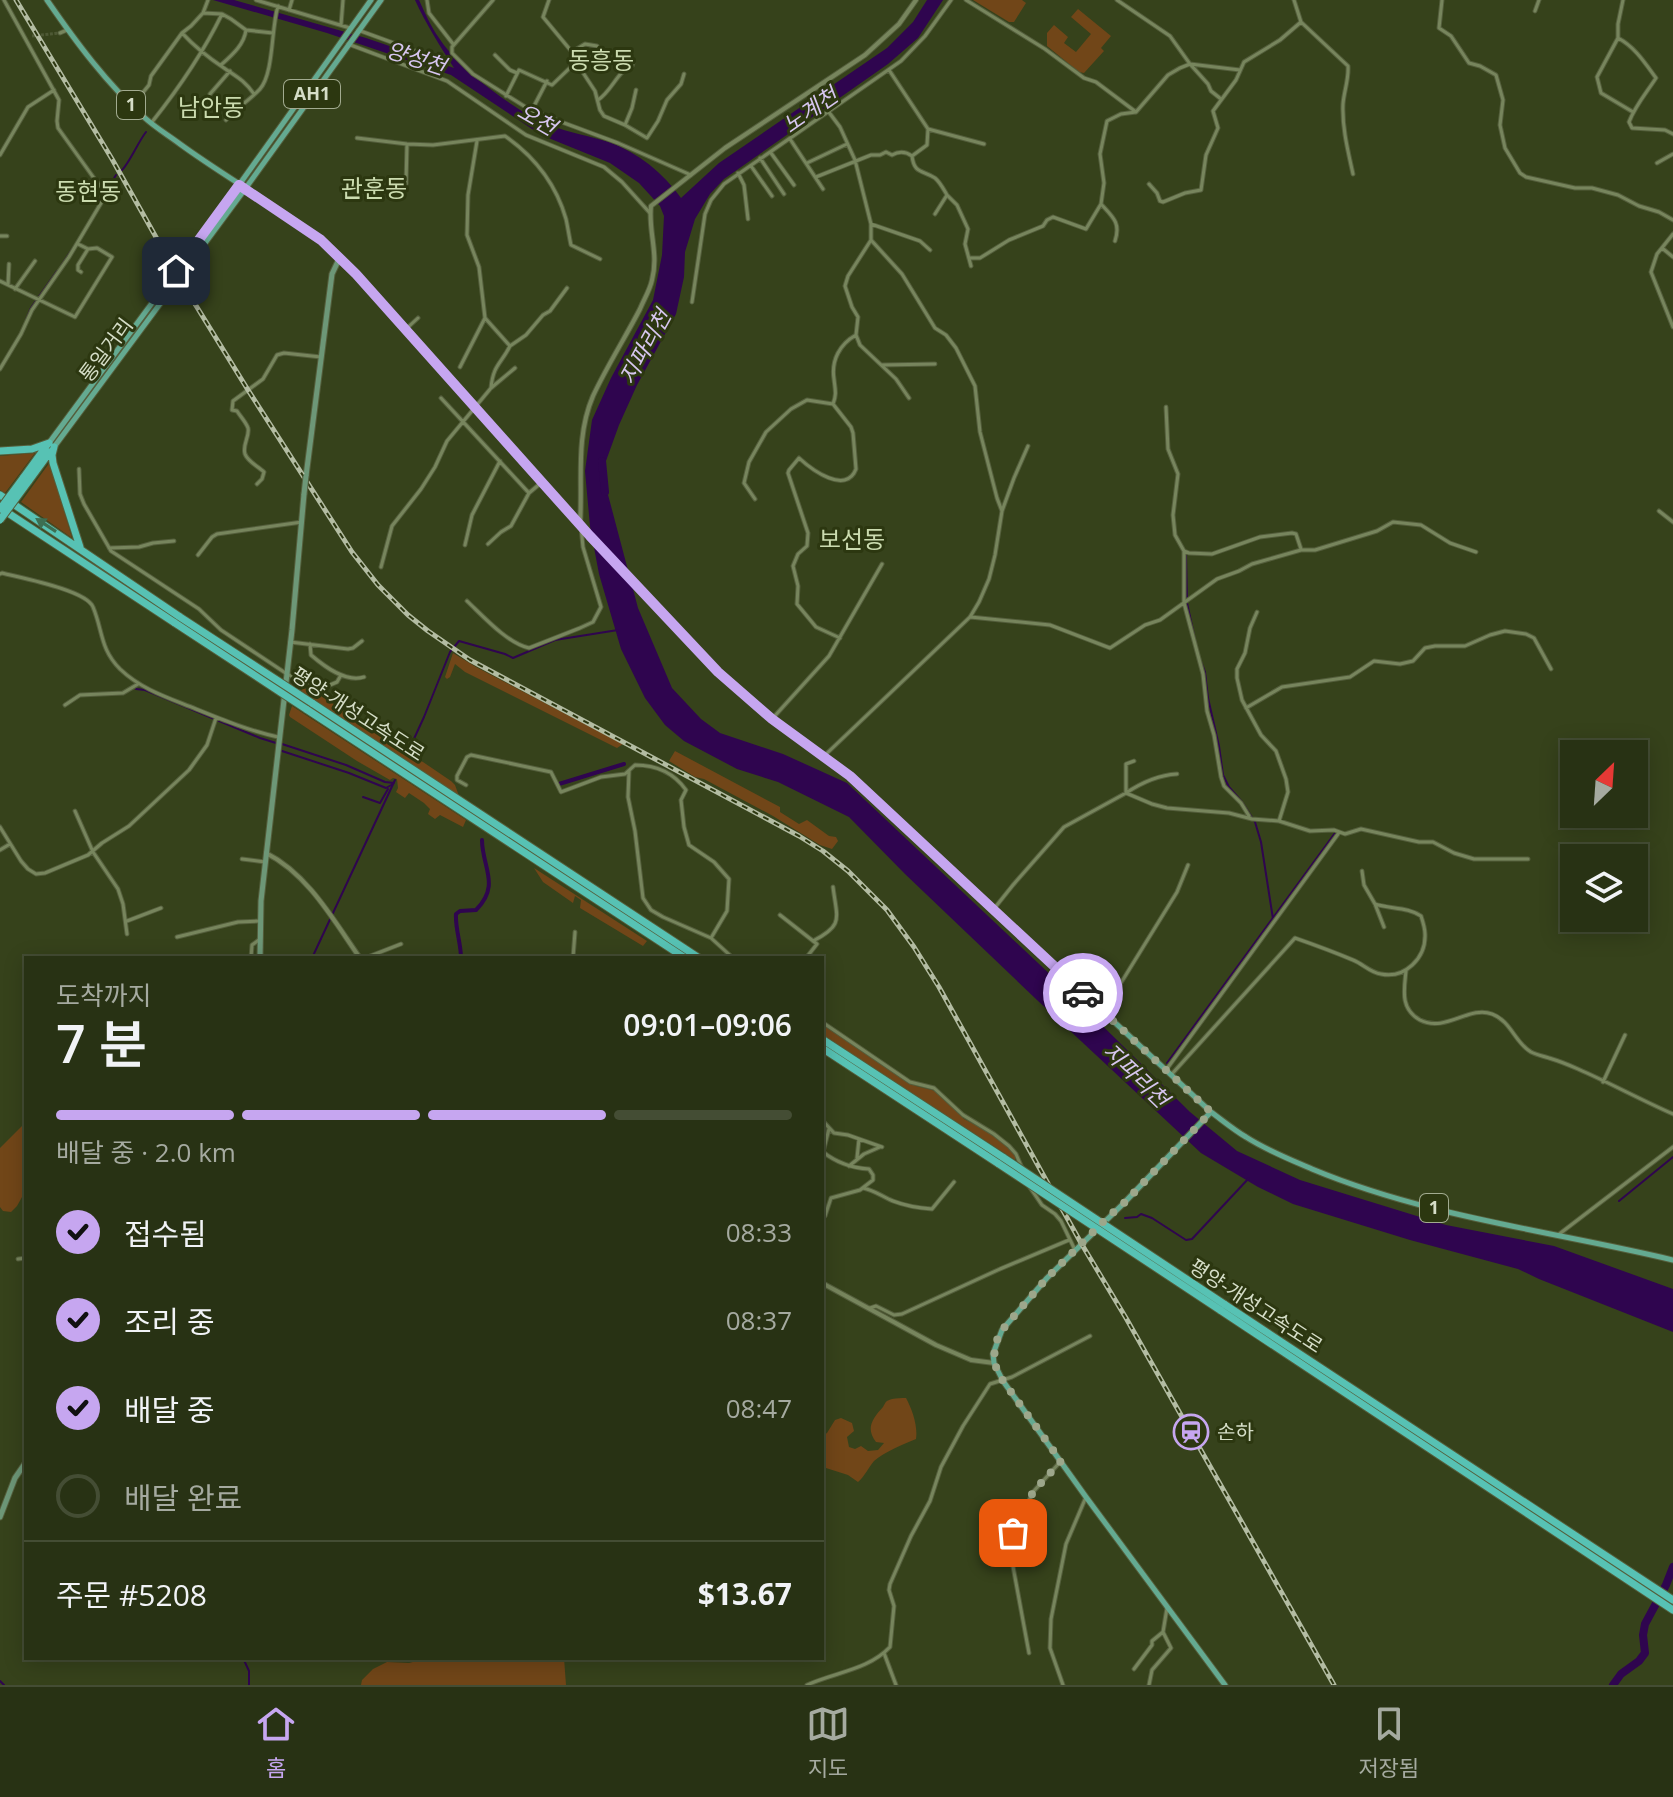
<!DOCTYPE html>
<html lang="ko">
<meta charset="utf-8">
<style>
body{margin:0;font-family:"Open Sans","Noto Sans KR",sans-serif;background:#303a1d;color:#f1f3f6;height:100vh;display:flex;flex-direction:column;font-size:30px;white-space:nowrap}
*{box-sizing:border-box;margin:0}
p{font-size:26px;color:#a5aaa0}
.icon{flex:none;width:44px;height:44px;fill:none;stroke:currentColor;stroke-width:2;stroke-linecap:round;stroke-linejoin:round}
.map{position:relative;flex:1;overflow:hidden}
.details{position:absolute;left:24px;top:956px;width:800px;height:704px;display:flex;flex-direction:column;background:#283214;border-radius:0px;box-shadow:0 4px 20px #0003,0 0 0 2px #444d34}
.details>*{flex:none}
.needle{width:52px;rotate:25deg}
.fabs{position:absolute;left:1560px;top:740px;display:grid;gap:16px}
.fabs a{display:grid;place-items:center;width:88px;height:88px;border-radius:0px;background:#283214;box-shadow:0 4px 20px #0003,0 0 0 2px #444d34;font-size:40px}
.pin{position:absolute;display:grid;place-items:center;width:68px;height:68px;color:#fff;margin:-34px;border-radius:16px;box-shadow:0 4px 12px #0006}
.courier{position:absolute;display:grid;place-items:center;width:80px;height:80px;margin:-40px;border:6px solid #c6a6f0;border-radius:50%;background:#fff;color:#222;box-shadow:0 2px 10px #0007}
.headline em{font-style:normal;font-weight:600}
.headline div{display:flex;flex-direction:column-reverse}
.headline{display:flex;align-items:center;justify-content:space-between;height:136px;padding:0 32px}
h1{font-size:52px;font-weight:600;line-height:60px}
.bar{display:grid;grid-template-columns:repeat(4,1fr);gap:12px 8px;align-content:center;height:96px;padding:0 32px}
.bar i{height:10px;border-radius:6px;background:#444d34}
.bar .current{background:#c6a6f0}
.bar p{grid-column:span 4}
.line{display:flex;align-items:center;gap:20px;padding:0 32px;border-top:2px solid #444d34}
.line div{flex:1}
ol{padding:0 32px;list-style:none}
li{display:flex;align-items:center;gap:24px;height:88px}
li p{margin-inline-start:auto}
li .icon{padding:8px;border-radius:50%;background:#c6a6f0;color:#111;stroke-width:4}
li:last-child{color:#a5aaa0}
li i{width:44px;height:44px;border:4px solid #444d34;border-radius:50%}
.menu{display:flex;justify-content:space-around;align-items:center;height:112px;border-top:2px solid #444d34;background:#283214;font-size:22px;color:#a5aaa0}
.menu a{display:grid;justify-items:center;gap:4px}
.menu .current{color:#c6a6f0}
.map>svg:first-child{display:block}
.green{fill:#714618}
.water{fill:#2f054f}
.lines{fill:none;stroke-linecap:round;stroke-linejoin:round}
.stream{stroke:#2f054f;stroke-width:2}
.canal{stroke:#2f054f;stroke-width:4}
.river{stroke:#2f054f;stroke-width:8}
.minor-tunnel{stroke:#4e5935;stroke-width:3;stroke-dasharray:3 1.5;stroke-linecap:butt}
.minor-casing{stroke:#545e3c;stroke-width:5}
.tertiary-casing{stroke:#545e3c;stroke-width:6}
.secondary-casing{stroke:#545e3c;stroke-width:7}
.primary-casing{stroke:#545e3c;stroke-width:7}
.motorway-casing{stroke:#545e3c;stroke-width:9}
.minor{stroke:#77855d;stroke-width:3}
.tertiary{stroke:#77855d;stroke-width:4}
.secondary{stroke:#6d9777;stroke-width:5}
.primary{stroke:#64aa91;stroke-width:5}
.motorway{stroke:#57c2b4;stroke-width:7}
.rail-casing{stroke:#b3bca2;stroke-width:5}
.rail{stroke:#2c3710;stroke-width:2;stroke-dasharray:6;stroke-linecap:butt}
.secondary-bridge-casing{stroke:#545e3c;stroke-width:7;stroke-linecap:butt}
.motorway-bridge-casing{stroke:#545e3c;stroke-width:9;stroke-linecap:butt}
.secondary-bridge{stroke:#6d9777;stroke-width:5}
.motorway-bridge{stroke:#57c2b4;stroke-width:7}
.oneway{fill:#3d6f52}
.done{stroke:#9da78b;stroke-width:8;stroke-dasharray:0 14.4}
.route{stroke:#c6a6f0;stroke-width:10}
.labels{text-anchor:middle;stroke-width:6;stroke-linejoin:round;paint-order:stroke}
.shield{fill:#2c3710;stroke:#a2ab90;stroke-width:2}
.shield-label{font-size:18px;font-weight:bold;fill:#d5ddc7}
.street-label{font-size:20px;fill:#d5ddc7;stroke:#2c3710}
.poi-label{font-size:20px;fill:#d5ddc7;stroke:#2c3710;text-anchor:start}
.water-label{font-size:22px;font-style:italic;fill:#d7c6f0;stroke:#2c3710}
.quarter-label{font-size:24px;fill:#cbdbaf;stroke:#2c3710}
</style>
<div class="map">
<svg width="1673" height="1685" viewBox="0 0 1673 1685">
<rect width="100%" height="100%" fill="#36421b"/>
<path class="green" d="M973 0H1022L1026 3 1014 22H1009Z
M1078 9 1111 36 1101 48 1104 51 1084 73 1079 72 1047 46V33L1054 25 1068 37 1064 43 1076 52 1091 34 1071 17Z
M35 453 5 493 0 490V456Z
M50 462 72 538 21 502Z
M453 653 476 667 623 744 617 748 465 672 455 664 450 677 447 679 445 677Z
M303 688 313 690 368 727 401 743 405 748 404 753 423 762 451 781 455 785 459 796 301 691Z
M292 706 466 820 463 827 440 815 435 819 428 814 430 809 424 803 409 793 405 798 396 792 398 788 397 779 393 778 390 780 357 761 290 717 289 715Z
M675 751 780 807V812L799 824 807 820 829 836 836 837 838 841 832 849 820 845 773 816 704 779 695 777 669 761Z
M534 868 647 941 643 946 580 908 581 900 575 896 573 903 543 882Z
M822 1024 904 1080 916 1086 936 1091 964 1119 991 1133 1006 1145 1015 1155V1160L822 1035Z
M26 1122V1174L22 1182 24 1187 22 1197 17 1206 11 1212 3 1211 0 1207V1148Z
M906 1398C912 1409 918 1426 916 1439 904 1444 884 1452 874 1461 868 1468 865 1476 858 1482L848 1475 826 1468 822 1456V1436L827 1433 835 1420 841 1418 852 1423 854 1431 847 1437 849 1447 855 1449 861 1446 868 1451 878 1450 884 1443 876 1442C865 1428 873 1418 883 1407 886 1402 885 1401 892 1399 897 1398 901 1398 906 1398Z
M428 1658H564L566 1685H361L362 1680 373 1669 387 1662 409 1663Z"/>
<path class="water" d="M213 0H234L366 38 454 68C440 46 426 24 415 0H419C425 13 431 27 439 38 458 68 517 113 550 125 569 133 590 136 609 142 639 153 663 173 681 198L719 163 887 48 913 22 927 0H943L918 38 888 64 724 179 710 194 695 219 685 252 684 277 676 314 637 385 619 425 602 472 638 608 672 688 701 719 720 733 783 754 847 783 1055 979 1190 1112 1237 1151 1300 1180 1446 1225 1554 1246 1673 1289V1332L1539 1279 1518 1269 1410 1240 1293 1204 1258 1187 1201 1153 1037 1000 905 874 849 817 778 782 737 769 684 741 665 725 645 698 621 649 599 574 590 526 585 471 592 420 611 378 653 300 662 255 664 216 660 206 639 183 610 163 541 135 451 75 327 33Z"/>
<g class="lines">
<path class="stream" d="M121 171C129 164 138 142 146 132
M100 201 116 175
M61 266 75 245
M26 320 31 308 57 271
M1186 555 1187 603 1197 649
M1200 659 1205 672 1208 698 1219 746 1223 775 1229 787 1242 802 1255 822 1261 842 1273 919
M136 689 145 690 260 738 276 743
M282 744 346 765 385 782 394 783
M282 751 349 773 386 788 393 784
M407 754 424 717 450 652 459 641 505 654 513 658 555 640 618 630
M363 797 380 803 388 789
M312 958 395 780
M1167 1063 1335 833
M1619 1201 1673 1157
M1125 1218 1137 1217 1141 1214 1152 1218 1186 1240 1192 1239 1249 1178
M243 1658 249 1671V1685
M0 1681 4 1685"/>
<path class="canal" d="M559 784 624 764
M461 958C461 943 455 928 456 914L460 911 476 910C501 885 482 867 482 840"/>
<path class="river" d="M602 461 605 492
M1613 1685 1621 1674 1639 1661 1645 1653 1643 1635 1645 1624 1666 1585 1673 1567"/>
<path class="minor-tunnel" d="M32 36 60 33"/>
<g class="minor-casing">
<path id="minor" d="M256 0 350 28
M427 0 429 13 453 44
M493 0 452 47V53L473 74 532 111 618 143 691 175
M549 0 543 17 572 52 576 62 595 91 600 110 604 116 625 125 647 138 658 121 667 100 681 84 684 74
M966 0 1045 49 1084 78 1096 82 1136 112
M1117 0 1170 36 1190 64 1208 84 1211 91 1221 99
M1294 0 1301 22 1348 66C1349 79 1344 91 1343 104 1342 128 1348 151 1353 174
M1442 0 1439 28 1451 36 1469 63 1480 66 1496 75 1503 100 1500 125 1505 148 1520 173 1526 177 1575 188H1592L1618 195 1639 206 1659 212 1673 220
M1623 0 1618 24V38L1597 77 1601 93 1633 112
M289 10 292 0
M1535 11 1539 0
M203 13 208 0
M341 25 343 0
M358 30 421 53
M60 33 67 30
M182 33C194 46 209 58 224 68 237 77 244 80 254 94
M1618 38C1635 47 1645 63 1656 78 1647 92 1635 106 1629 122L1632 128 1665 130 1673 134
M348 44 447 81 526 135 604 167 622 182 650 213
M572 52 585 44 597 46
M495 55 510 70 517 73
M221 65C232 55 244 45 246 30
M889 70 928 129 984 144
M210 94 230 71
M506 96 519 70 552 85 576 62
M598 100C612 91 618 70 632 66L633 63
M132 106 149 85 151 76 182 33 191 26 203 13 222 14 231 19 246 30 273 33
M532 110 547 81
M828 111 840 127 855 160 871 224V240L848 276 845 286 852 307 858 317 856 335 860 345 896 379 909 398
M226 120C236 108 250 100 260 89 274 73 271 28 278 6
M152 122C179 88 203 53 222 14
M625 125 632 108 636 90
M357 138 407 144 433 145 505 136C535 157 556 184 566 219 568 228 569 236 571 245L600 259
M790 139 823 189
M771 153 794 185
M0 155 28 107 54 90
M912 156 927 145 928 129
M760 158 784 194
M807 163 847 144
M1657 163 1673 154
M751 166 772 196
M738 173 744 185 748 219
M816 177 871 155H880L886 152 892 155C899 151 905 151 912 156 914 174 923 170 935 178 940 182 944 190 947 195L935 214
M406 184 407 144
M1149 184 1157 193 1160 201 1163 202 1185 193 1201 190 1206 155 1218 128 1213 111 1236 80 1244 62 1280 40 1301 22
M947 195 957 205 968 229 965 244 971 266
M1101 204C1113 217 1121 223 1115 241
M871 224 920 241 930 250
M1673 234 1657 254 1651 272 1673 327
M0 236H7
M1662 248 1673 257
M969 258H980L1009 240 1043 226 1047 220 1053 217 1086 229 1101 204 1104 183 1100 154 1107 121 1121 114 1136 112 1168 75 1180 68 1190 64 1240 70
M81 272 78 270V265L88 249
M0 281 75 317 112 257 97 248 88 249 78 244
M8 285 9 264
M15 289 35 261
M692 302 705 214 711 200 724 184 901 61 925 36 951 0
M485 318 510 346 526 335 543 315 550 311 567 288
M406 329 418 318
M882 365 935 364
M460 367 485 318 479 267 467 235 468 195 477 141
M0 369 21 334 32 310 69 257 107 193 96 181 58 128 57 121 59 100 4 0
M491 388C493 365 501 364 510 346
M441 398 529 493
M833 404C837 394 835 389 834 379 831 360 840 344 856 335
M1166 407 1168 449 1178 474 1173 515 1175 535 1184 551 1189 553 1212 554 1260 537 1292 533 1296 534 1301 549
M79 469 80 494 84 504 111 551 199 609 221 630 287 674 301 681 330 685 337 682 341 675
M257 484 262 479 264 472C258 466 248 462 245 454 242 445 250 436 248 428 246 422 240 416 237 411L232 410 233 401 263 379 277 355 284 353 321 357
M755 499 744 483 749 462 766 432 791 409 807 400 833 404 851 427 853 433 856 469C846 495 812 470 799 458L789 470 788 473 808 533 807 546 798 554 793 566 798 586 797 604 816 627 840 638
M1002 511 1014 478 1028 446
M1659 511 1673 522
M488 544 501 532 511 526 529 493 542 482
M465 545 472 515 500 461
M109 548 139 547 153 543 174 541
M1184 551V603L1203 674 1207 711 1214 735 1221 777 1224 786 1241 803 1249 816
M198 555 212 537 217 534 302 522
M381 567 392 526 421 489 435 467 447 441 491 388 515 368
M0 574 2 573C21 578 86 590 93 607 103 631 100 649 120 669 142 690 169 698 196 709 223 720 250 731 278 737
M467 601C483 616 507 643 529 648L580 628 593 622 601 607 583 547 581 527
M1257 612 1250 628 1245 653 1237 669V678L1242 700 1261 735 1276 751 1286 779 1288 792 1279 821
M970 617 1050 625 1110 648 1145 625 1160 620 1217 579 1239 571 1252 564 1301 550H1315L1377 531 1393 522 1421 525 1450 543 1476 552
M290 642 348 649 353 648 362 641
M310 644 311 655C325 667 346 683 364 677
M65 705 80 695 123 693 138 684
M1246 708 1282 687 1350 677 1374 661 1400 664 1413 661 1425 648 1435 646H1465L1490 635 1505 631 1526 634 1534 638 1551 669
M772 719 829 656 882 564
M823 757 970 617 979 602 989 579 995 555 1002 511 997 498 980 432 975 386 956 348 946 335 935 328 902 274 871 240
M1134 761 1126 764V793C1141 783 1159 775 1177 774
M629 771 628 797 635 831 643 898 651 910 663 917 711 938 733 958
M466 785 457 780V776L467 757 471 755 551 772 561 792 601 777 625 774 635 765C656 765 674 773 686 790L681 800 684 827 689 845 714 862 729 879 727 911 711 938
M75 811 93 852 118 889 123 904 127 934
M0 827 21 861 28 869 36 874 45 873 88 855 102 843 129 826 189 770 207 745 216 718
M0 850 10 844
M242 859 265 862
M1362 871 1364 885 1375 904 1384 927
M993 910 1013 885 1064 827 1126 793 1152 804 1167 808 1229 813 1252 819 1279 821 1310 831 1334 830 1345 834 1361 829 1419 842H1433L1454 853 1474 859H1528
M780 915 817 944 806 958
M127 921 161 908
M177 937 238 922 260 921
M813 941C844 925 837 919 833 887
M251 958 252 945 260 939
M365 958 401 944
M573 958 575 932
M1406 971C1404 990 1400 1009 1420 1020 1446 1033 1469 1005 1492 1014 1511 1021 1515 1043 1531 1052 1537 1055 1543 1056 1549 1058 1559 1061 1569 1065 1578 1069 1610 1083 1641 1100 1673 1114
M1103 1012 1177 892 1188 865
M822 1022 910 1082 934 1088 963 1115 994 1134 1009 1146 1016 1154 1022 1168
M1166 1070 1338 834
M1171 1075 1295 938C1315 945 1334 952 1353 960 1363 964 1371 973 1381 974 1405 979 1426 958 1425 934 1425 928 1423 922 1421 916 1408 907 1390 909 1375 904
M1603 1082 1625 1035
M822 1120 834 1133 848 1135 882 1147
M857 1158 859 1139
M849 1166 864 1154 880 1147
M1029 1186 1042 1205 1055 1214 1061 1221 1075 1250
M863 1188C874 1190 883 1197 893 1201 906 1206 918 1208 932 1209L954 1182
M822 1215 825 1216 831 1198 860 1190 873 1180V1175L869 1169C851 1168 837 1163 823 1152L829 1129
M1558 1235 1673 1147
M18 1259 26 1258
M870 1308 876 1306 894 1315 902 1314 1000 1269 1069 1240
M884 1653 896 1685
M1029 1653 1012 1561 1013 1533 1033 1492 1061 1461
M1134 1669 1152 1645V1641L1163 1632 1167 1608
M807 1685C836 1672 868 1670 890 1647L894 1606 889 1590 890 1584 911 1536 930 1501 941 1467 963 1426 990 1384 1012 1377 1090 1336
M1063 1685 1050 1648 1051 1619 1066 1544 1086 1497
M1149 1685 1152 1670 1171 1648 1163 1632"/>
</g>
<g class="tertiary-casing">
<path id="tertiary" d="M580 525C583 481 575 438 593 396 607 366 625 338 640 309 644 299 650 290 652 280 659 253 648 231 651 206L725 148 865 55 899 24 916 0
M266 853C308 874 334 921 360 958
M822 1283 936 1345 971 1360 994 1363"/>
</g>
<g class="secondary-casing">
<path id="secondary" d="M306 476 332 274 340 257
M260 958 261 901 292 630 304 494
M0 1517 15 1478 26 1462"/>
</g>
<g class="primary-casing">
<path id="primary" d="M47 0C76 42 107 84 145 118 156 128 168 135 180 144 232 182 293 214 340 257L590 536 718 672 772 719 850 776 1211 1112C1222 1120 1234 1130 1246 1137 1266 1150 1289 1159 1312 1169 1427 1217 1552 1231 1673 1260
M49 443 239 185 371 0
M54 447 245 189 381 0
M1211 1112 1124 1203 1047 1278 1002 1330 993 1354 994 1363 1003 1381 1086 1497 1225 1685"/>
</g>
<g class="motorway-casing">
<path id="motorway" d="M54 447 52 455 53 463 80 547
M0 451 32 449 49 443
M23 478 47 445
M28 482 50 452
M0 495 180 617
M2 509 175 623
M312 703 699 958
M306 709 685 958
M822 1039 1004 1158
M822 1048 999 1164
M1224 1304 1673 1600
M1220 1310 1673 1610"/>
</g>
<use href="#minor" class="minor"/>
<use href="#tertiary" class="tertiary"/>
<use href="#secondary" class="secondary"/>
<use href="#primary" class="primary"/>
<use href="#motorway" class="motorway"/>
<g class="rail-casing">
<path id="rail" d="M16 0 112 159 179 278 248 390 352 552 378 585 408 615 428 631 470 660 799 836 823 851 848 871 887 910 914 947 939 987 1081 1243 1126 1318 1334 1685"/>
</g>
<use href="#rail" class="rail"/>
<g class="secondary-bridge-casing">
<path id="secondary-bridge" d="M304 494 306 476"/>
</g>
<g class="motorway-bridge-casing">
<path id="motorway-bridge" d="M0 509 23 478
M0 520 28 482
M180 617 312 703
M175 623 306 709
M1004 1158 1224 1304
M999 1164 1220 1310"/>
</g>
<use href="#secondary-bridge" class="secondary-bridge"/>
<use href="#motorway-bridge" class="motorway-bridge"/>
</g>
<defs><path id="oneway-solid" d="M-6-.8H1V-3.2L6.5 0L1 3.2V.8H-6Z" transform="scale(2)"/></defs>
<use class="oneway" href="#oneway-solid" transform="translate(46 525) rotate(-147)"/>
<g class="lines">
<path class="done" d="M1013 1533 1033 1492 1061 1461 1003 1381 994 1363 995 1344 1002 1330 1047 1278 1108 1217 1124 1203 1211 1112 1083 993"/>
<path class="route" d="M176 271 239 185 321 240 356 274 590 536 718 672 772 719 850 776 1083 993"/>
</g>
<defs>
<g id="station-ring" transform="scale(1.8)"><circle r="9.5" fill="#2c3710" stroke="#c6a6f0" stroke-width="1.5"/><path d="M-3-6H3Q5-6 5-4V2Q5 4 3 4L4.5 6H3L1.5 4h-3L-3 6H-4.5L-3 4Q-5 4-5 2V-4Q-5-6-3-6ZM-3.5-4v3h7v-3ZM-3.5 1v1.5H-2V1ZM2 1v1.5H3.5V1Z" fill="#c6a6f0"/></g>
</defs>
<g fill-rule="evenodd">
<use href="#station-ring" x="1191" y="1432"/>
</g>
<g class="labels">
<g class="shield">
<rect x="284" y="80" width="56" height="28" rx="6"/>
<rect x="117" y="91" width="28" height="28" rx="6"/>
<rect x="1420" y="1194" width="28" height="28" rx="6"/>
</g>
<g class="shield-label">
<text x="312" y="100">AH1</text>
<text x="131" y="111">1</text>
<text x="1434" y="1214">1</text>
</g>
<g class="street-label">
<text transform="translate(106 350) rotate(-53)" y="7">통일거리</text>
<text transform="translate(358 714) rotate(33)" y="7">평양-개성고속도로</text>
<text transform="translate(1256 1306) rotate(33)" y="7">평양-개성고속도로</text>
</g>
<g class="poi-label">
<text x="1217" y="1439">손하</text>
</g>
<g class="water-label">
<text transform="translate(416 58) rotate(18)" y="8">양성천</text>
<text transform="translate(810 110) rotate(-35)" y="8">노계천</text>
<text transform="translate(537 119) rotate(30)" y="8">오천</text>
<text transform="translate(645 347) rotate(-61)" y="8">지파리천</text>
<text transform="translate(1136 1075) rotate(44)" y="8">지파리천</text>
</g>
<g class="quarter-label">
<text x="601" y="69">동흥동</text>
<text x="211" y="116">남안동</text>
<text x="374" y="197">관훈동</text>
<text x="88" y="200">동현동</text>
<text x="852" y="548">보선동</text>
</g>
</g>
</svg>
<div class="fabs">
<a><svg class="needle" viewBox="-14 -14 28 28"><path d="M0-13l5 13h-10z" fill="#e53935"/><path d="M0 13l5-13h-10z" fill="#a5aaa0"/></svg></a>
<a><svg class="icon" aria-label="layers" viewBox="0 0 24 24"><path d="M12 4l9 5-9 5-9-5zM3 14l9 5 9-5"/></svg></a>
</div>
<div class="pin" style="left:1013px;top:1533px;background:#ea580c"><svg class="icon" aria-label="bag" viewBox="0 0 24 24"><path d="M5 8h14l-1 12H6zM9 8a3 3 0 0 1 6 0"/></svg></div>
<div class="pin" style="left:176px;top:271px;background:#1f2937"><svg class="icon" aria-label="home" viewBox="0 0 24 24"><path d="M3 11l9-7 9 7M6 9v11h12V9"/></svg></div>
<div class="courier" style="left:1083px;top:993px"><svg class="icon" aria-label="car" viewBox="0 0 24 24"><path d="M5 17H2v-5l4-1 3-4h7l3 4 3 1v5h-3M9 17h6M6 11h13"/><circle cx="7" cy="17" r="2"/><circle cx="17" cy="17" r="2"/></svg></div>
<section class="details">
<div class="headline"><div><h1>7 분</h1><p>도착까지</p></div><em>09:01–09:06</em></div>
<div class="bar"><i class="current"></i><i class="current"></i><i class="current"></i><i></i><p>배달 중 · 2.0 km</p></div>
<ol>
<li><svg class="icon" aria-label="check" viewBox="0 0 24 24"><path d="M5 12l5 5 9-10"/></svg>접수됨<p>08:33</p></li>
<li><svg class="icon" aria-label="check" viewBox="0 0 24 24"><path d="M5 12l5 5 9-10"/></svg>조리 중<p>08:37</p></li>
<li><svg class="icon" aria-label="check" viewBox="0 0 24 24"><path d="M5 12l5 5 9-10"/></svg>배달 중<p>08:47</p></li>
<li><i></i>배달 완료</li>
</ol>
<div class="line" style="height:104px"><div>주문 #5208</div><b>$13.67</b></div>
</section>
</div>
<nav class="menu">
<a class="current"><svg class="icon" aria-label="home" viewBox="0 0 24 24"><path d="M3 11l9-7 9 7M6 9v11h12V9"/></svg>홈</a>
<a><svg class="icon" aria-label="map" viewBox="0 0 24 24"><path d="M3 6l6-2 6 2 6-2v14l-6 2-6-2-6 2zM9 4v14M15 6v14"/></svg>지도</a>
<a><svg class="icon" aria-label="saved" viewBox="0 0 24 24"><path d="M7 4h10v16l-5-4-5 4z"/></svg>저장됨</a>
</nav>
